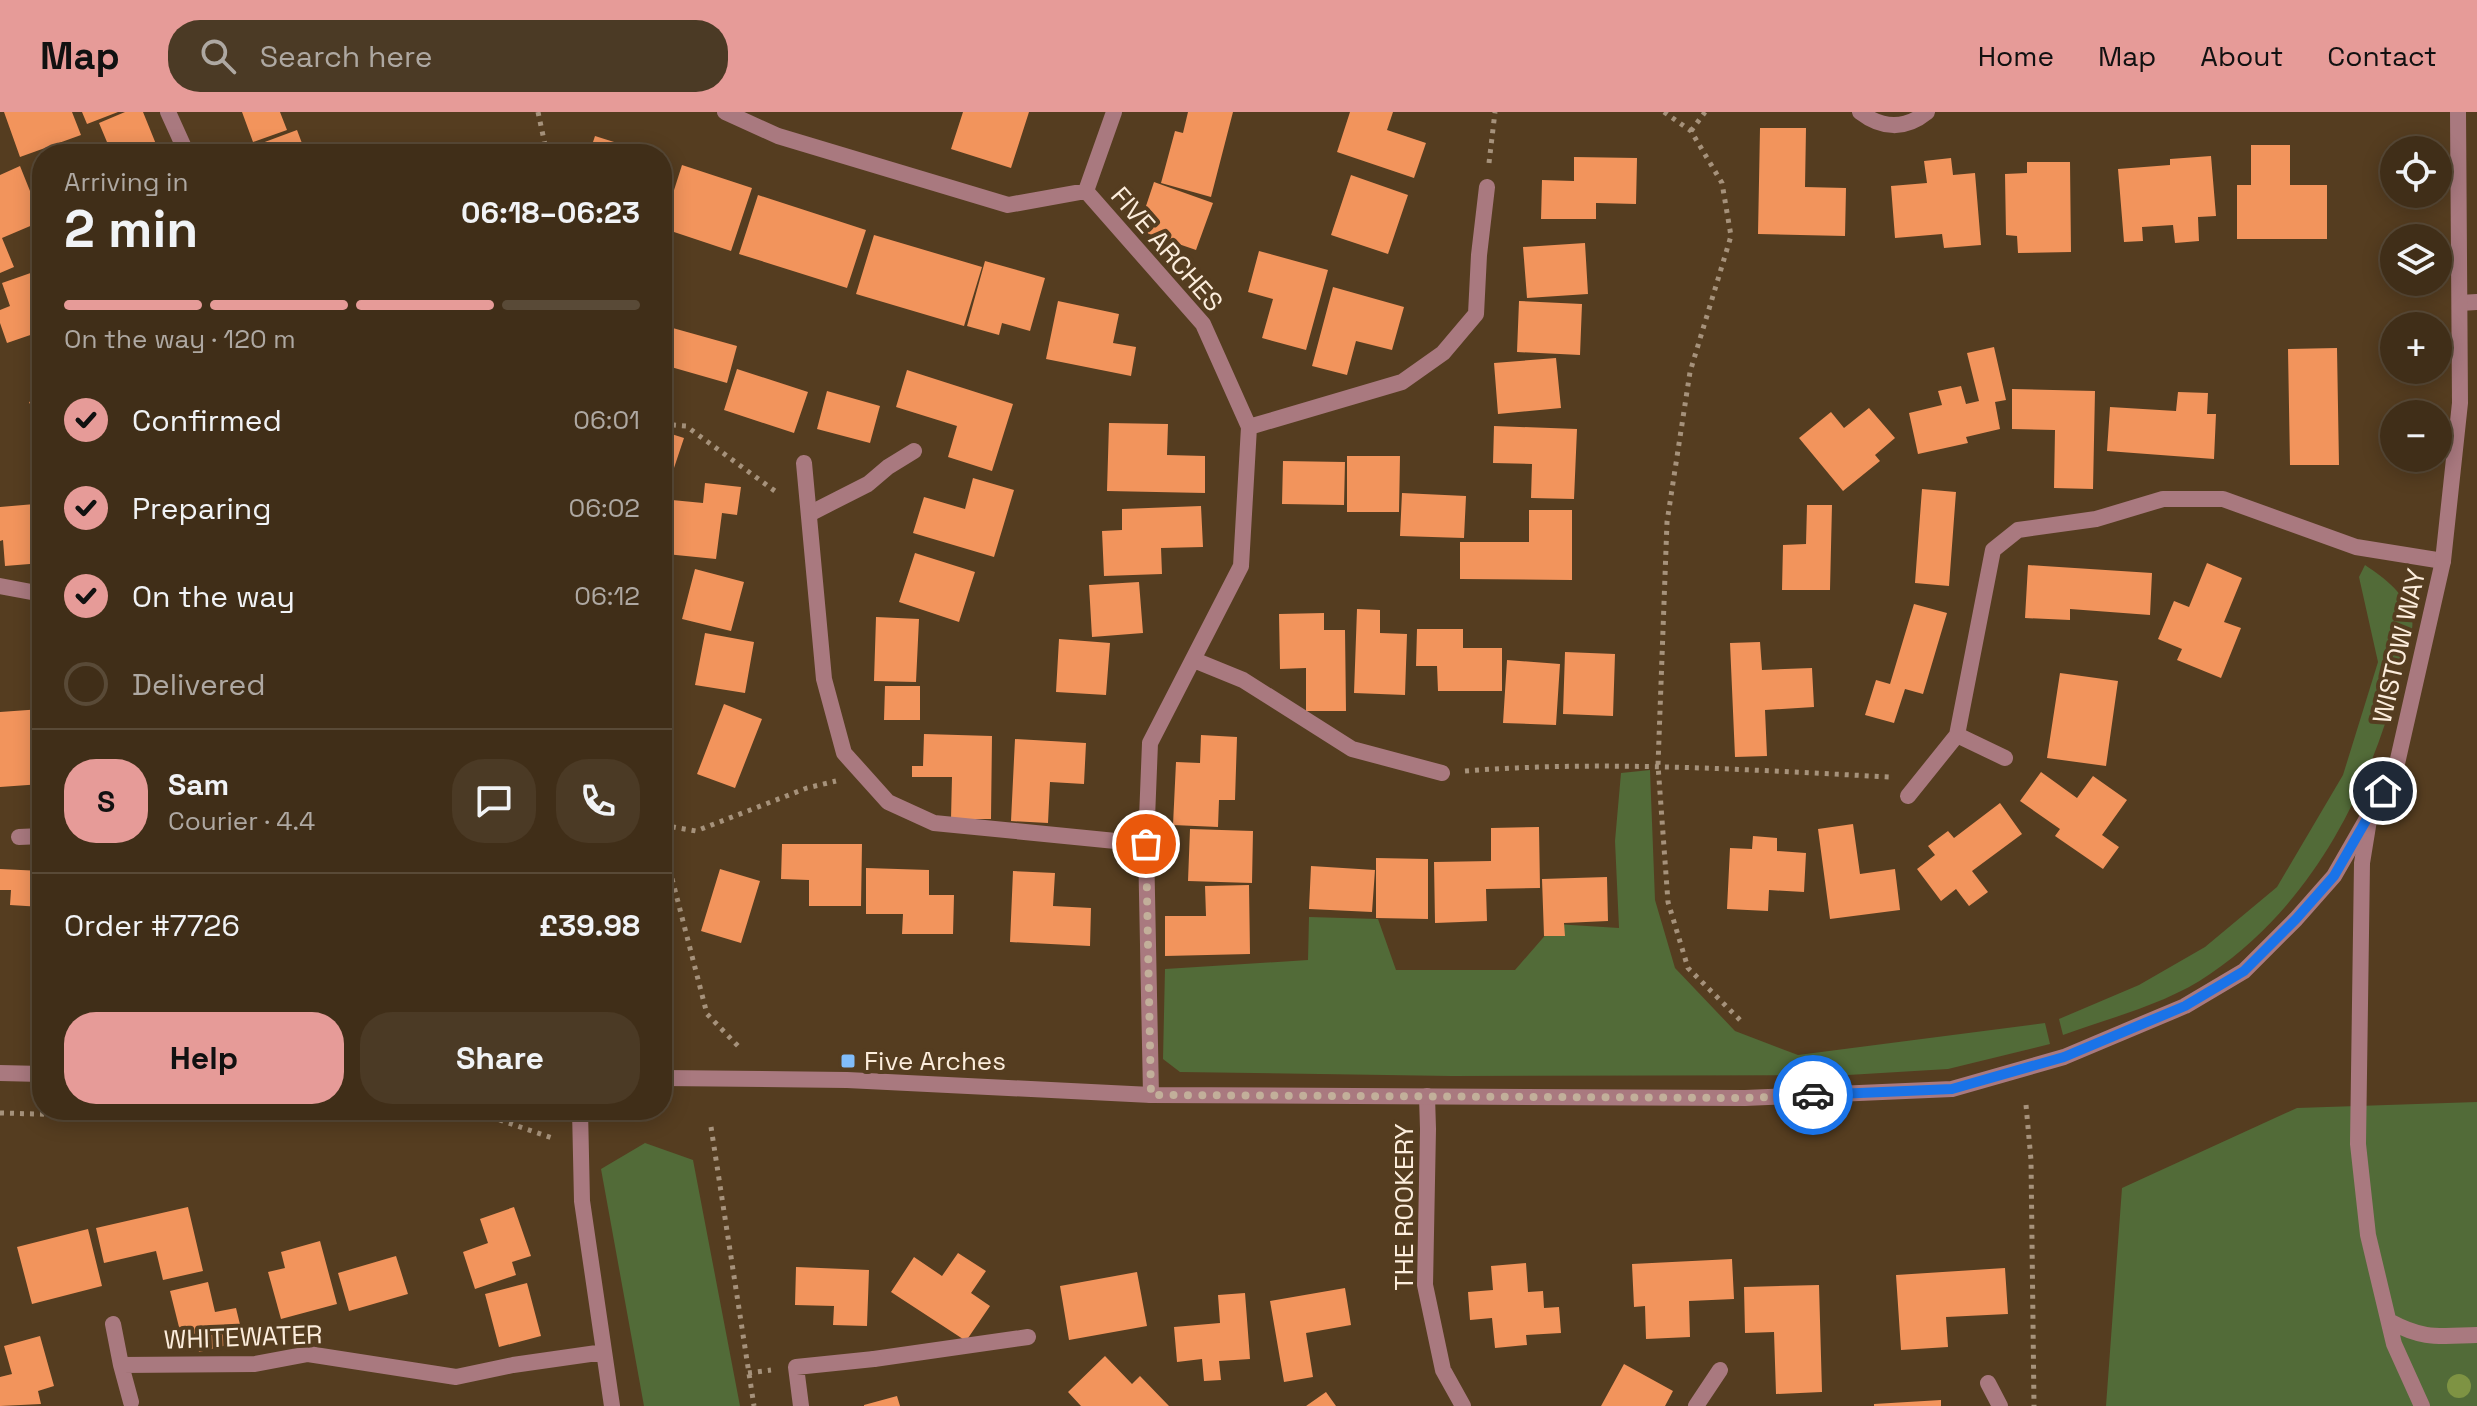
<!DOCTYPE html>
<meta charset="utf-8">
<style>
body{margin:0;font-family:"Space Grotesk",sans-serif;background:#4b3a25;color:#f1f3f6;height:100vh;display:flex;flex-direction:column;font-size:30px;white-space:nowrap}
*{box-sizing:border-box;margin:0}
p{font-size:26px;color:#aea8a2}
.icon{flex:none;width:44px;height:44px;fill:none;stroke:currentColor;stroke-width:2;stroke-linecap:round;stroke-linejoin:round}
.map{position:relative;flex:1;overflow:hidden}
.side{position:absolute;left:32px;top:32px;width:640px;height:976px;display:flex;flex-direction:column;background:#402e18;border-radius:32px;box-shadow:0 4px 20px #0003,0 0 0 2px #594a37}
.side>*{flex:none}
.tools{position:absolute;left:2380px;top:24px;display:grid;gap:16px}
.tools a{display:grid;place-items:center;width:72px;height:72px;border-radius:50%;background:#402e18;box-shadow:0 4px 20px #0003,0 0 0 2px #594a37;font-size:40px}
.pin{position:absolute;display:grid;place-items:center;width:68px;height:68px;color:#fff;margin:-34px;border:4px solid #fff;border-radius:50%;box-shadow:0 2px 8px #0007}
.courier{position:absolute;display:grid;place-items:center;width:80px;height:80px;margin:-40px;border:6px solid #1a73e8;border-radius:50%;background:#fff;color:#222;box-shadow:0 2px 10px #0007}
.summary em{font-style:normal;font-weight:800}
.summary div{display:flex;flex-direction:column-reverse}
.summary{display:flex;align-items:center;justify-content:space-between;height:136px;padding:0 32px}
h1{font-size:52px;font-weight:800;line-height:60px}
.bar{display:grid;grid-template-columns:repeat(4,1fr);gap:12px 8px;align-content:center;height:96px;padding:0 32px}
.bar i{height:10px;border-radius:6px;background:#594a37}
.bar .active{background:#e69b98}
.bar p{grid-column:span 4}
.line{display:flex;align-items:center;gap:20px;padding:0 32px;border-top:2px solid #594a37}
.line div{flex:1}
.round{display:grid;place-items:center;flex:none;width:84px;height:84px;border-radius:32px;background:#4b3a25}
ol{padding:0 32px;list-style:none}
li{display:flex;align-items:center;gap:24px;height:88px}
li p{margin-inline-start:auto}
li .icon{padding:8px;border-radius:50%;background:#e69b98;color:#111;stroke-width:4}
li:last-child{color:#aea8a2}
li i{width:44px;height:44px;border:4px solid #594a37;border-radius:50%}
.cta{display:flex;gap:16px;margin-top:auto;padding:16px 32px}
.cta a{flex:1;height:92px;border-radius:32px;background:#e69b98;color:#111;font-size:32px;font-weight:800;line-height:92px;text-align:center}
.cta a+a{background:#4b3a25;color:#f1f3f6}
header{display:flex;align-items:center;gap:48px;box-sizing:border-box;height:112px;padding:0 40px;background:#e69b98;color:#111}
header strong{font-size:38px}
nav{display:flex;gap:44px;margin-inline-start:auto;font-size:28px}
.search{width:560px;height:72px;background:#4b3a25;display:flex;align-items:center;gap:20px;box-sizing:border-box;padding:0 28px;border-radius:32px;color:#aea8a2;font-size:30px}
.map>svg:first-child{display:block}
.green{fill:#526b38}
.building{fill:#f2945c}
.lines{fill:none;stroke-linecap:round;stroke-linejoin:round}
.path{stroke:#a6927b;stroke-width:5;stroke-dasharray:4 6;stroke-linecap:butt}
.service{stroke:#a9797f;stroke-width:16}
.minor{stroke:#a9797f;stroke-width:16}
.tertiary{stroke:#a9797f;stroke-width:16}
.tree{fill:#7e9343}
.done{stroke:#c2af9a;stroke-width:8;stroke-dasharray:0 14.4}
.route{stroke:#1a73e8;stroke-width:10}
.poi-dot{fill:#81bdfa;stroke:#553d20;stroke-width:3}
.labels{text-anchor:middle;stroke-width:8;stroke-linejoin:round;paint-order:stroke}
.street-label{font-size:26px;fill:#fceddc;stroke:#553d20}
.poi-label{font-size:26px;fill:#fceddc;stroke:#553d20;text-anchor:start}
</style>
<header>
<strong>Map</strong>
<div class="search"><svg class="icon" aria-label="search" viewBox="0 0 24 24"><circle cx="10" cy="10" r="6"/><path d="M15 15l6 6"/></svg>Search here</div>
<nav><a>Home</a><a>Map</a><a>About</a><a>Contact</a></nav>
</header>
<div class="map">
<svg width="2477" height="1294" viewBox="0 0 2477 1294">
<rect width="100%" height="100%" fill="#553d20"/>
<path class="green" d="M2365 453C2386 467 2405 481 2412 507 2415 519 2402 552 2399 566 2367 683 2312 792 2210 862 2169 891 2110 906 2063 923L2059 907 2139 873 2205 835 2277 775 2343 663 2378 550 2359 465Z
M1650 658 1655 788 1675 856 1735 919 1798 943 2045 911 2050 932 1948 957 1848 963 1452 964 1180 960 1163 947 1165 857 1308 848 1309 805 1378 807 1396 858H1515L1555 812 1619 816 1615 729 1621 661Z
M2477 990V1294H2106L2122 1076 2297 996Z
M645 1031 693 1048 740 1294H644L601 1057Z"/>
<path class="building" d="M4 0H72L81 23 20 45Z
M82 0H118L87 12Z
M125 0H143L160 42H112L99 11Z
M242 0H280L287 18 253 30Z
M963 0H1029L1011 56 951 37Z
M1188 0H1233L1211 85 1161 71 1175 19 1183 21Z
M1350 0H1393L1387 18 1426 31 1414 66 1337 40Z
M1760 16H1806L1805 75 1846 76 1845 124 1758 122Z
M297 18 306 42H257L254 34Z
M595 24 649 41V42H589Z
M2251 33H2290V73H2327V127H2237V73H2251Z
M2211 44 2216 104 2198 105 2199 129 2175 131 2173 113 2142 115 2143 129 2124 130 2118 57 2170 53V47Z
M1574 45 1637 46 1636 92 1596 91V107H1541L1542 68 1574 69Z
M1951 46 1953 63 1975 61 1981 133 1944 136 1942 122 1895 126 1891 74 1927 71 1924 49Z
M2027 50H2070L2071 140 2018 141 2017 124 2006 123 2005 62 2027 61Z
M682 53 752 76 731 139 662 116Z
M20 54 42 109 2 126 14 155 0 161V63Z
M1351 63 1408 83 1388 142 1331 123Z
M1154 70 1213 91 1196 138 1138 118Z
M758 83 866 118 847 176 739 142Z
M874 123 982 155 964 214 856 182Z
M1585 131 1588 182 1527 186 1523 135Z
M1259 139 1328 158 1306 238 1262 226 1273 187 1248 180Z
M985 149 1045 166 1030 219 1002 211 999 223 967 214Z
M42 157V219L7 231 0 211V198L10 194 2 171Z
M1333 175 1404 195 1392 238 1356 229 1347 263 1312 254Z
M1058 189 1119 202 1113 231 1136 235 1131 264 1046 247Z
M1519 189 1582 192 1580 243 1517 240Z
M662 213 737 234 727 271 671 255 665 276 662 275Z
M1994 235 2006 288 1995 290 2000 317 1966 325 1968 331 1918 342 1909 301 1942 293 1938 279 1961 274 1966 292 1979 289 1967 241Z
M2337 236 2339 353H2290L2288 237Z
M1556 246 1561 296 1498 302 1494 251Z
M737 257 808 280 794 321 724 298Z
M907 258 1013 292 992 359 948 345 957 314 896 295Z
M42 268V298L29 291Z
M2012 277 2095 279 2093 377 2054 376 2055 318 2012 317Z
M827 279 880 294 870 331 817 317Z
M2178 280 2208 281 2207 302H2216L2214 347 2107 339 2110 295 2176 299Z
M1869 296 1895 326 1875 343 1880 349 1843 379 1799 326 1831 300 1844 316Z
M1109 311 1168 312 1167 343 1205 344V381L1107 379Z
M1494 314 1577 317 1574 387 1531 386 1532 352 1493 351Z
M662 319 684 326 663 389H662Z
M1347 344H1400L1399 400H1347Z
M1283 349 1345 350 1344 393 1282 392Z
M973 366 1014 378 994 445 913 421 924 385 965 397Z
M705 371 741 375 737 403 722 401 716 447 666 442 672 388 703 391Z
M1922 377 1956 380 1949 474 1915 471Z
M1402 381 1466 384 1464 426 1400 424Z
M35 392 36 408H42V451L5 454 3 428 0 429V395Z
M1807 393H1832L1830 478H1782L1783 433 1806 432Z
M1201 394 1203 435 1161 436 1162 462 1104 464 1102 419 1122 418V397Z
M1529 398H1572V468L1460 467V430H1529Z
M915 441 975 460 959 510 899 490Z
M2207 451 2242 466 2224 510 2241 516 2221 566 2177 548 2182 537 2158 527 2174 489 2189 495Z
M2028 453 2152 461 2150 503 2070 497V508L2025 506Z
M695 457 744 470 731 519 682 507Z
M1139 470 1143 521 1092 525 1089 473Z
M1914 492 1947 501 1923 582 1905 577 1894 611 1865 603 1876 568 1890 572Z
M1357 497 1380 498V521L1407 522 1405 583 1354 581Z
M1324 501V518H1345L1346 599H1306V556L1280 557 1279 502Z
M876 505 919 507 916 570 874 569Z
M1417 517H1463V536H1502V579H1438L1437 554H1416Z
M705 521 754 530 745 581 695 573Z
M1059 527 1110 531 1106 583 1056 580Z
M1760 530 1762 558 1812 556 1814 595 1765 598 1767 644 1735 645 1730 531Z
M1565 540 1615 542 1613 604 1563 602Z
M1507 548 1560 552 1556 613 1503 611Z
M2060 561 2118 569 2106 654 2047 646Z
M885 574H920V608H884Z
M724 592 762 607 735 676 697 662Z
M42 597V672L0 675V600Z
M924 622 992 624 991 707H951L952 665H912V654H923Z
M1201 623 1237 625 1235 688H1219L1218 715 1173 713 1176 650 1200 651Z
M1015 627 1086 631 1084 672 1050 670 1048 711 1011 709Z
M2041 660 2077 686 2093 664 2127 688 2102 723 2119 735 2103 757 2055 724 2060 717 2020 689Z
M2000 691 2022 722 1972 759 1988 780 1969 794 1956 777 1941 789 1917 757 1935 743 1928 734 1948 719 1954 726Z
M1853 712 1860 762 1895 757 1900 798 1830 807 1818 717Z
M1539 715 1540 776 1486 777 1487 809 1435 811 1434 750 1491 749V716Z
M1190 717 1253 719 1252 771 1188 769Z
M1753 724 1777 726V739L1806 741 1804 780 1769 778 1768 799 1727 797 1730 736 1752 737Z
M782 732H862L861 794H809V768L781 767Z
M1376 746 1428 747V807L1376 806Z
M1311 754 1375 758 1372 800 1309 797Z
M866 756 929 758V783H954L953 822H902L903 802H866Z
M0 757 42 759V795L10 793 11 778H0Z
M720 757 760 769 741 831 701 819Z
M1013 759 1055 761 1053 794 1091 796 1090 834 1010 830Z
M1607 765 1608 809 1564 811 1565 824H1544L1542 767Z
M1249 773 1250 842 1165 844V804H1206L1205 774Z
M188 1095 203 1159 163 1168 156 1139 104 1151 96 1116Z
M514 1095 531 1144 512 1150 516 1163 475 1177 463 1140 488 1131 480 1107Z
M88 1117 102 1174 32 1192 17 1135Z
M320 1129 337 1192 281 1207 268 1160 285 1156 281 1140Z
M958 1141 986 1159 971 1181 990 1194 966 1229 891 1180 914 1145 942 1164Z
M396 1144 408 1182 349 1199 338 1161Z
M1732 1147 1734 1187 1689 1189 1690 1225 1646 1227 1645 1194 1634 1195 1632 1152Z
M1526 1151 1528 1180 1543 1179 1544 1196 1559 1195 1561 1221 1526 1223 1527 1233 1495 1236 1492 1206 1470 1208 1468 1180 1493 1178 1491 1154Z
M796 1155 869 1158 867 1214 833 1213 834 1194 795 1193Z
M2005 1156 2008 1202 1946 1205 1948 1235 1901 1238 1896 1163Z
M1137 1160 1147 1214 1069 1228 1060 1174Z
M208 1170 215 1200 236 1196 244 1229 199 1240 196 1224 182 1227 170 1179Z
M527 1171 541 1224 499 1235 485 1182Z
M1819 1173 1822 1280 1776 1282 1774 1220 1745 1221 1744 1175Z
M1345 1176 1351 1213 1306 1221 1313 1265 1284 1270 1270 1189Z
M1245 1181 1250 1247 1219 1249 1221 1268 1204 1269 1202 1247 1177 1250 1174 1215 1220 1211 1218 1183Z
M40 1224 54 1274 38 1279 41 1292 0 1294V1265L12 1262 4 1234Z
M1105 1244 1132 1272 1140 1264 1169 1294H1081L1068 1280Z
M1624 1252 1673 1279 1665 1294H1601Z
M1326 1280 1336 1294H1306Z
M897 1284 900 1294H864V1293Z
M1941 1288V1294H1874V1292Z"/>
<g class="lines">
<path class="path" d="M538 0 547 42
M1664 0 1691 19 1722 71 1731 124 1690 260 1667 410 1658 653 1668 790 1688 856 1743 911
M1691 19 1705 0
M1489 51 1495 0
M662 312 686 314 779 382
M1465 659C1607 648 1749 658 1891 665
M662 713 696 719 807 676 836 669
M662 728 707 902 738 934
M2026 993 2031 1048 2034 1294
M0 1001 189 1006 491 1005 555 1027
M711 1015 754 1294
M748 1261 771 1258"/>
<path class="service" d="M809 402 868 372 888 355 914 339
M2370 702 2362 751 2358 1032 2368 1123 2394 1232 2422 1294
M2389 1209C2424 1228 2438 1224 2477 1223
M874 1247 1028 1225
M1988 1271 2000 1294
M1696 1294 1720 1258"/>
<path class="minor" d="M168 0 187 42
M725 0 778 24 1008 93 1086 79 1203 212 1249 315 1241 454 1150 631 1146 732 1151 983
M1860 0C1882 17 1905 18 1927 0
M1086 79 1114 0
M2460 191 2477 190
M1249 315 1402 270 1443 241 1476 202 1479 143 1487 75
M804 351 824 567 844 641 888 690 934 711 1146 732
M0 474 42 482
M1194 548 1243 568 1352 637 1442 661
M1957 623 2005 646
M1908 684 1957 623 1993 438 2018 418 2096 407 2163 387H2223L2356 435 2443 449
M19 725 42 724
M1427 984 1428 1017 1425 1173 1443 1258 1463 1294
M580 998 582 1089 612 1294
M113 1212 121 1253 255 1252 308 1242 456 1265 513 1253 604 1240
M121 1253 131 1290
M801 1294 796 1255 874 1247"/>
<path class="tertiary" d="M0 961 42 962
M662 966 847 968 1151 983 1745 986 1952 977 2064 945 2185 894 2244 859 2296 807 2334 764 2396 656 2443 449 2460 291 2458 0"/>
</g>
<circle class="tree" cx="2459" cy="1274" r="12"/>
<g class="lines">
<path class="done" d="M1146 732 1151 983 1745 986 1813 983"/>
<path class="route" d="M1813 983 1952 977 2064 945 2185 894 2244 859 2296 807 2334 764 2383 679"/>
</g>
<rect class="poi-dot" x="840" y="941" width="16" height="16" rx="4"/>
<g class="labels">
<g class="street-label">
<text transform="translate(1167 137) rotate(49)" y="9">FIVE ARCHES</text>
<text transform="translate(2399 534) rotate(-77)" y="9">WISTOW WAY</text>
<text transform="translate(1404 1095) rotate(-90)" y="9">THE ROOKERY</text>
<text transform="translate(243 1225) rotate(-2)" y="9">WHITEWATER</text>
</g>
<g class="poi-label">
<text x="864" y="958">Five Arches</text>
</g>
</g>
</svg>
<div class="tools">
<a><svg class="icon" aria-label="locate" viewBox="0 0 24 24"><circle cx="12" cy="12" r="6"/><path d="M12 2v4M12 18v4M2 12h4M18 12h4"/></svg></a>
<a><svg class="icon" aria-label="layers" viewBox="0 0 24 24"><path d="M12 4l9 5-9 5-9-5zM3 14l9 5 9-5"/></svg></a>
<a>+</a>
<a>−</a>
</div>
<div class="pin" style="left:1146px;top:732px;background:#ea580c"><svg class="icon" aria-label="bag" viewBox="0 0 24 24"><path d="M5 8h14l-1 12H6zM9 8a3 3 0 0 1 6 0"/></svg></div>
<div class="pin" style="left:2383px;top:679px;background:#1f2937"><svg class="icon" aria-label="home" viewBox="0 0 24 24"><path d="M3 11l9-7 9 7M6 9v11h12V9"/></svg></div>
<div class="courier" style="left:1813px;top:983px"><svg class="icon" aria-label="car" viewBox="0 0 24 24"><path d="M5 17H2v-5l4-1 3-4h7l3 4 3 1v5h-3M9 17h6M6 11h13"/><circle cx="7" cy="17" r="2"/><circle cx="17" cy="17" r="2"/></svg></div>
<section class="side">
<div class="summary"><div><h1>2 min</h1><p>Arriving in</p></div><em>06:18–06:23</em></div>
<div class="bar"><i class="active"></i><i class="active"></i><i class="active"></i><i></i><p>On the way · 120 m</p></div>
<ol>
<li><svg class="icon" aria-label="check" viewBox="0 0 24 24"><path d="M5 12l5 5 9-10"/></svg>Confirmed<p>06:01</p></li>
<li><svg class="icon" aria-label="check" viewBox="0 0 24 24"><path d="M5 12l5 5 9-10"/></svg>Preparing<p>06:02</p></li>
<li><svg class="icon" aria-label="check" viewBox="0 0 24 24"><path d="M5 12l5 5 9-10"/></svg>On the way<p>06:12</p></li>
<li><i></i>Delivered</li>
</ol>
<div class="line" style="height:144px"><b class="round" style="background:#e69b98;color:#111">S</b><div><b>Sam</b><p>Courier · 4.4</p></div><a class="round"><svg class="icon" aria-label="chat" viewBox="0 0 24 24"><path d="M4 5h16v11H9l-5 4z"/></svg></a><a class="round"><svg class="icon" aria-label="phone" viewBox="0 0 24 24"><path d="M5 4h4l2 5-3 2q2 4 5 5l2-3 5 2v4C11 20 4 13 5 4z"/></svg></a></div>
<div class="line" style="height:104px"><div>Order #7726</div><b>£39.98</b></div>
<div class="cta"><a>Help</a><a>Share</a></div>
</section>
</div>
